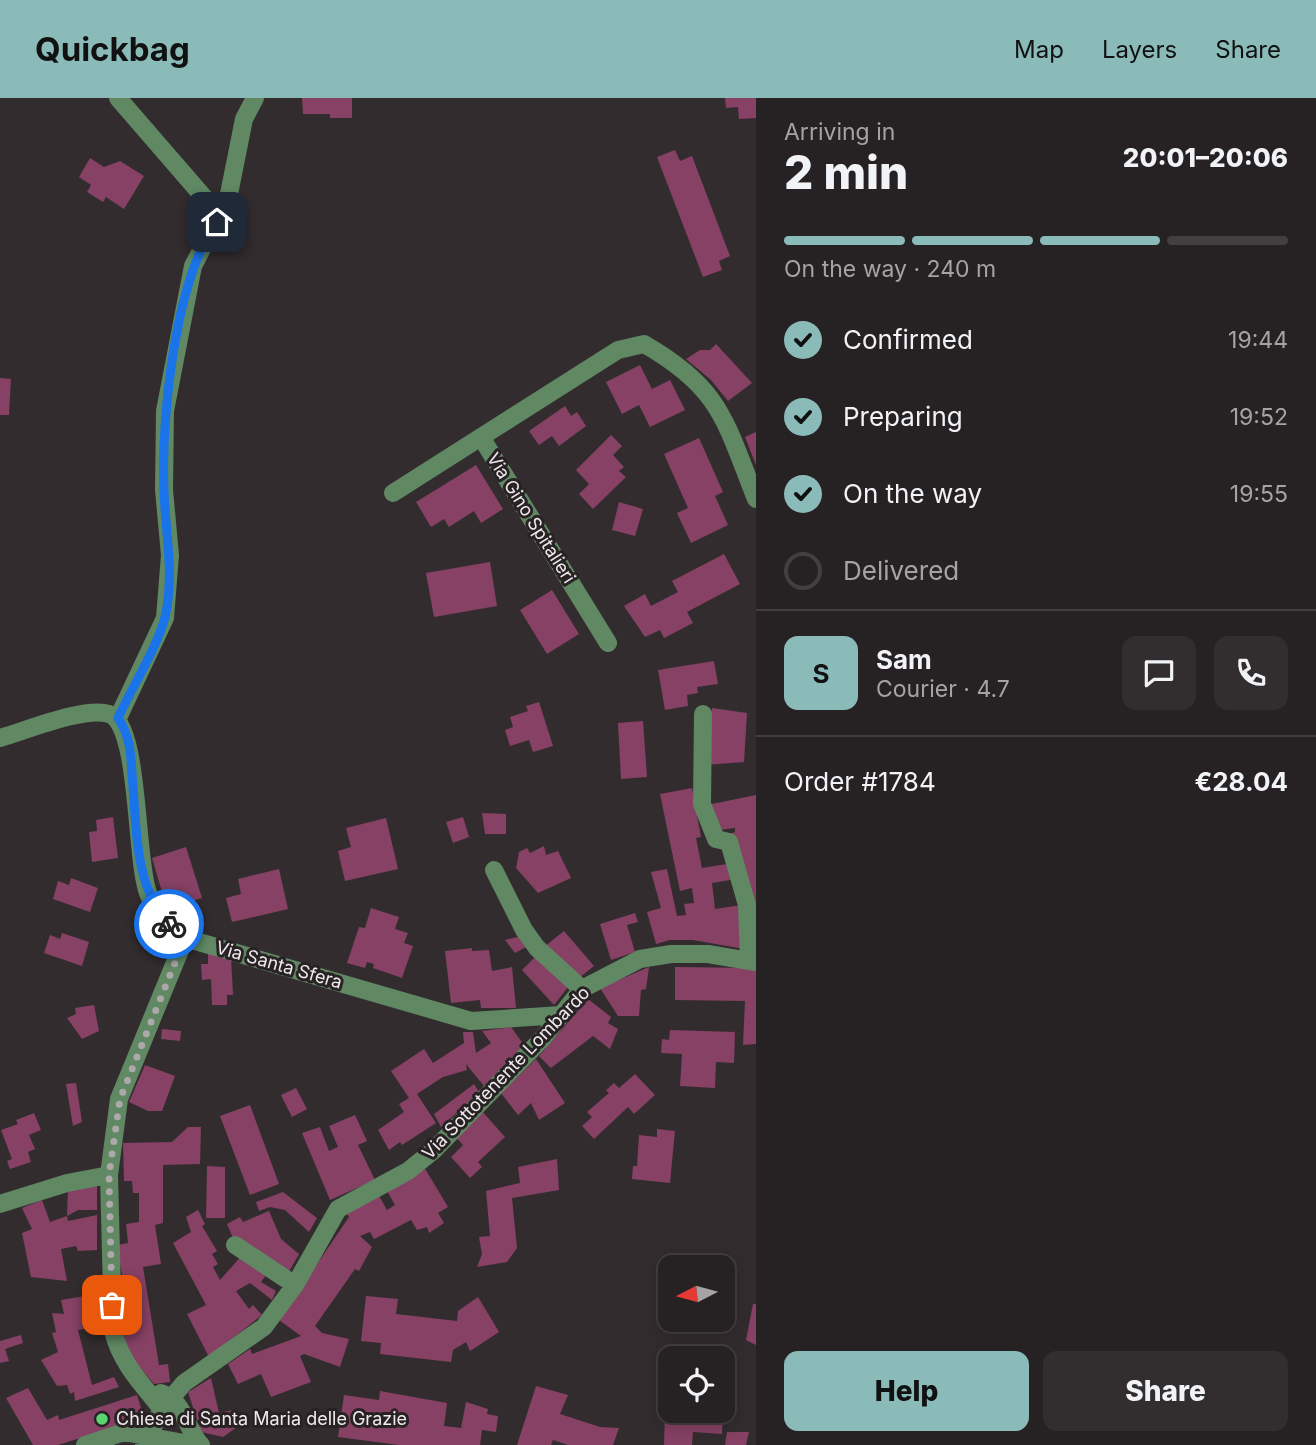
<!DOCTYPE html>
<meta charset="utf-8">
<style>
body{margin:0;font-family:Inter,sans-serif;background:#322e30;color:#f1f3f6;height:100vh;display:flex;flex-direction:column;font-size:26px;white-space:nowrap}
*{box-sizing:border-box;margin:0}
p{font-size:23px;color:#a4a3a6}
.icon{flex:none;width:38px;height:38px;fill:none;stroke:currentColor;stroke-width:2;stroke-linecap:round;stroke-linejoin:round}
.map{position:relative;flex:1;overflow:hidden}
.side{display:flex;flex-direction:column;background:#262123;width:560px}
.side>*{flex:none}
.needle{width:46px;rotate:264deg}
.buttons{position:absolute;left:658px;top:1157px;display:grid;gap:14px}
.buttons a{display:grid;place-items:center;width:77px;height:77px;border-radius:14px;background:#262123;box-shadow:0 4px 18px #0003,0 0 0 2px #423e41;font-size:35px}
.pin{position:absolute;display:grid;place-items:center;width:60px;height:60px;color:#fff;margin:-30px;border-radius:14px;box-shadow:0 4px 10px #0006}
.courier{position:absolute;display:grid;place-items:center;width:70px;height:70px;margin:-35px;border:5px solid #1a73e8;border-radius:50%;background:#fff;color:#222;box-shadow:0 2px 9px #0007}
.summary em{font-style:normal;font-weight:800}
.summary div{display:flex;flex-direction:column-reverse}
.summary{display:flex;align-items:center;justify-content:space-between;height:119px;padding:0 28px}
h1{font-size:46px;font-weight:800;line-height:52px}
.bar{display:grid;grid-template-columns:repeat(4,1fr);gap:10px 7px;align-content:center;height:84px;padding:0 28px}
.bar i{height:9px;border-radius:5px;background:#423e41}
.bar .current{background:#8bbbb9}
.bar p{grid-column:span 4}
.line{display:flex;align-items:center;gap:18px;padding:0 28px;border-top:2px solid #423e41}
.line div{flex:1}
.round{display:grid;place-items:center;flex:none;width:74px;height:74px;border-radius:14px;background:#322e30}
ol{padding:0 28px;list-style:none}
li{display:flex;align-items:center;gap:21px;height:77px}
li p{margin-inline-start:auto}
li .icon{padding:7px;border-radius:50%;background:#8bbbb9;color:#111;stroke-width:4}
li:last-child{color:#a4a3a6}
li i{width:38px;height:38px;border:4px solid #423e41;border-radius:50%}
.action{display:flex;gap:14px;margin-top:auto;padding:14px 28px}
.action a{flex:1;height:80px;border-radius:14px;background:#8bbbb9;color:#111;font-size:28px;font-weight:800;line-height:80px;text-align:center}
.action a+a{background:#322e30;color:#f1f3f6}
header{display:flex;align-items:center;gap:42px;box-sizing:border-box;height:98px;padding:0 35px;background:#8bbbb9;color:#111}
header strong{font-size:33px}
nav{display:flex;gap:38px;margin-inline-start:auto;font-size:24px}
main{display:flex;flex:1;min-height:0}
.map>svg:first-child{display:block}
.building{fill:#864164}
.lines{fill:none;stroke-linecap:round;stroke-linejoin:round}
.minor{stroke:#5f8863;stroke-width:18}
.done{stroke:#ada8aa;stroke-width:7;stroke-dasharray:0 12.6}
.route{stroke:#1a73e8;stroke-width:9}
.poi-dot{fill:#59d56f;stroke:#292225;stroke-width:2.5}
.labels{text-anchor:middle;stroke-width:6;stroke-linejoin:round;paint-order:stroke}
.street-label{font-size:18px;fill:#efeaec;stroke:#292225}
.poi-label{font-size:18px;fill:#efeaec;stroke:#292225;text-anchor:start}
</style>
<header>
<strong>Quickbag</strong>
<nav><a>Map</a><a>Layers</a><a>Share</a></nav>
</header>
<main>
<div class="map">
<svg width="756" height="1347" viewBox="0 0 756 1347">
<rect width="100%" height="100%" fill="#332c2f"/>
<path class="building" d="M302 0H352V20H330V16H303Z
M725 0H756V20L739 21 738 9 726 10Z
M675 52 680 63 692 58 730 158 719 163 722 172 703 179 657 59Z
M90 60 104 69 120 63 144 78 124 111 106 99 103 104 87 94 91 87 79 79Z
M716 246 752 285 728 303 711 282 686 261 700 252H710Z
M640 267 652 291 670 282 685 312 650 329 639 307 622 316 606 284Z
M0 280 11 281 9 317H0Z
M565 308 571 318 577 314 586 328 559 348 552 338 539 347 529 333Z
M756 334V367L745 339Z
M611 337 622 348 613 357 624 369 619 373 626 379 593 411 579 396 589 386 576 372Z
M699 340 723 394 715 398 728 427 691 445 677 415 688 410 664 356Z
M476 367 503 411 481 425 474 413 449 429 444 421 431 429 416 404Z
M619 404 643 411 635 438 612 432Z
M724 456 740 486 687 514 693 525 664 540 660 532 645 539 624 508 645 496 651 508 678 494 672 483Z
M490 464 497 508 434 519 426 475Z
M552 492 579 536 547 556 520 512Z
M714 563 718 586 697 589 698 595 687 597 688 608 665 612 658 572Z
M539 604 553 648 533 654 529 642 510 648 505 632 513 629 510 619 528 613 526 608Z
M712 610 747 615 744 664 705 667Z
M643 623 647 679 621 681 618 625Z
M692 690 701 739 696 740 702 770 733 765 736 781 712 785 715 811 742 807 744 851 693 842H670L656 846 647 814 661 810 651 774 667 771 677 818 686 817 684 806 694 805 692 790 680 793 660 696Z
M756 697V855L730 736 735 734V730L720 732 707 707Z
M482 715 506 716V736H485Z
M113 719 118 760 92 764 89 734 97 733 96 722Z
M463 719 469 739 453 745 446 724Z
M386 720 398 771 345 783 338 753 351 749 346 730Z
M544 748 546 757 558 753 571 780 538 795 516 770 519 754 527 750 530 755Z
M186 749 202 800 167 811 152 760Z
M279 771 288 811 232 824 226 800 241 796 238 781Z
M71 780 98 790 90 814 53 801 58 783 69 787Z
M371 810 399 819 395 831 408 835 404 845 413 848 402 880 373 870 374 866 367 864 365 870 347 865 359 829 365 830Z
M635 815 638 824 627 827 635 854 611 862 600 826Z
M564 833 594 868 579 880 544 849Z
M62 835 89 844 82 868 44 855 50 837 60 841Z
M518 839 526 849 515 855 505 842Z
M472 850V853L489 852 492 873 512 869 516 910H481L480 902 451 905 445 853Z
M208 855 231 859 233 897H227V907H212L211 881 202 882 201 866H208Z
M535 859 568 889 554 907 522 872Z
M649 869 646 891 641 892 639 918H618L600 890Z
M675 869 756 870V946L743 947 745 903 675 902Z
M588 901 611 919 608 925 618 931 610 951 593 938 551 970 539 958Z
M94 907 99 933 82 941 67 920 76 916 75 910Z
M511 929 524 947 506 966 484 988 466 966 467 972 443 979 417 996 436 1025 402 1047 400 1044 389 1052 378 1032 404 1014 399 1006 409 1000 391 973 424 951 433 965 464 945 463 934H473L476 955 491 945 482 933Z
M162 931 181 933 180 943 161 941Z
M670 932 735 934 734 965 716 964 715 990 680 988 682 956 661 955 662 941 669 942Z
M536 961 565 1005 539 1022 531 1005 518 1017 501 995Z
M145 967 175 978 162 1013H148L129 1004Z
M635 976 655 997 634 1016 628 1009 594 1041 582 1028 592 1019 587 1014 609 995 606 992 614 985 619 990Z
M76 985 82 1024 73 1028 66 986Z
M474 986 479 994 441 1029 434 1016Z
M296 990 307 1011 292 1019 281 997Z
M250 1007 279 1086 250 1097 220 1018Z
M481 1012 505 1039 478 1064 482 1069 470 1080 451 1059 463 1047 454 1037Z
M34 1015 41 1032 29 1037 35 1051 28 1054 31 1064 10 1071 7 1063 12 1061 1 1032 18 1026 16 1022Z
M355 1017 367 1043 358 1047 375 1082 330 1102 302 1035 320 1029 329 1053 338 1049 329 1028Z
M188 1029H201L200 1066 163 1067V1125L155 1127 161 1166 143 1169 159 1267 168 1266 170 1284 154 1286 130 1258 122 1236 127 1235 124 1214 128 1213 117 1147 128 1145 126 1126 139 1124V1095H133L132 1083H124L123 1045 172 1044Z
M657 1031 675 1033 670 1085 632 1081 633 1068H637L639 1037 657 1039Z
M557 1061 559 1092 512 1100 517 1150 507 1164 477 1169 482 1156 479 1139 490 1138 486 1093 520 1085 518 1069Z
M207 1068 225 1069V1120H206Z
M424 1069 448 1109 438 1115 444 1125 429 1135 427 1129 417 1132 411 1122 374 1141 370 1134 360 1138 372 1149 359 1173 355 1171 315 1228 322 1235 349 1241 340 1269 304 1256 300 1258 311 1284 271 1299 261 1276 238 1286 228 1266 250 1251 252 1256 301 1238 279 1222 349 1119 346 1114 378 1096 387 1112 395 1107 386 1091Z
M97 1086V1112H78L67 1118 68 1090Z
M283 1094 317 1120 309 1134 285 1112 270 1109 259 1113 256 1104Z
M42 1102 50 1124 67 1118 68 1123 97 1117V1152L78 1153 76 1148 61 1151 67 1183 31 1179 22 1135 32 1131 22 1110Z
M198 1112 205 1126 202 1128 217 1153 212 1156 218 1166 213 1169 220 1182 244 1155 269 1173 261 1184 276 1193 272 1202 250 1185 236 1193 249 1211 253 1207 262 1217 209 1259 187 1216 206 1207 173 1145 191 1134 186 1119Z
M269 1113 281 1141 299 1156 287 1177 233 1140 227 1126 240 1119 243 1124Z
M97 1196 98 1229 78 1232 92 1287 114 1279 119 1289 75 1303 74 1294 70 1296 67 1287 57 1288 41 1262 58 1254 52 1235 56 1234 52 1215 64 1216 61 1202Z
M366 1198 398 1201 396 1216 457 1223 458 1213 478 1199 499 1234 470 1253 466 1244 453 1252 451 1264 380 1256 381 1245 361 1243Z
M753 1206H756V1247L746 1242Z
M21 1237 23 1245 5 1251 9 1263 0 1265V1243Z
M211 1280 219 1315 233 1312 237 1329 223 1339 201 1334 188 1294Z
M536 1288 568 1297 560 1316 600 1329 619 1330 613 1347H568L553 1342 551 1347H517Z
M28 1290 47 1322 58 1317 59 1322 137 1297 144 1320 58 1347H33L6 1300Z
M380 1293 447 1305 444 1328 461 1330 466 1304 488 1311 487 1316 498 1318 496 1334 482 1332 480 1347H399L338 1339 344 1297 379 1302Z
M705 1312H723L722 1336 693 1334 692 1347H664L665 1314 704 1316Z
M727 1334H749L746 1347H725Z"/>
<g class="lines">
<path class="minor" d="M118 0 208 104 217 124
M393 395 481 339
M608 545 481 339 618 252 644 246C721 290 725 323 756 401
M703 616 702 706 716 741 729 744 747 807 749 863
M118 620 165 520 170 457 164 392 165 313 193 168 228 101 244 21 255 0
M0 640C25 633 85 608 109 616 140 625 135 761 148 795 155 814 169 828 185 840L471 923 561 917
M494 772 524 832 537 850 582 891
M0 1106 67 1085 109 1077
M235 1147 295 1187
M161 1295C185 1303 185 1330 201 1347
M162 1311C141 1285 121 1265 113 1233L109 1077 119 1001 185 840
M85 1347 124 1334 195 1347
M144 1347 162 1311 184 1285 264 1229 295 1187 338 1111 408 1073 434 1052 543 940 582 891 640 861 671 856H708L756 864"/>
</g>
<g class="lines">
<path class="done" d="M112 1207 109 1077 120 1001 185 840 169 826"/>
<path class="route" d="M169 826C133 786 137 728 132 677 131 656 130 638 118 620 131 591 158 548 165 519 175 476 165 434 164 392 161 320 175 181 217 124"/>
</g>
<circle class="poi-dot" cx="102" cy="1321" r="7"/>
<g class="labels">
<g class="street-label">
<text transform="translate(531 420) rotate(58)" y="6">Via Gino Spitalieri</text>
<text transform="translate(279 867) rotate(16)" y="6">Via Santa Sfera</text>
<text transform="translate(506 975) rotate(-46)" y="6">Via Sottotenente Lombardo</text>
</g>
<g class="poi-label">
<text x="116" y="1327">Chiesa di Santa Maria delle Grazie</text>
</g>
</g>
</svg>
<div class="buttons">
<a><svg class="needle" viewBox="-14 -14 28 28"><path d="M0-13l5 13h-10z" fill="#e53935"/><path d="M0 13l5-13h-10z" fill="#a4a3a6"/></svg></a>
<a><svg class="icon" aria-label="locate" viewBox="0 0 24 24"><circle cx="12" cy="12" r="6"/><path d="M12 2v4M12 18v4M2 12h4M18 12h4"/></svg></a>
</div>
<div class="pin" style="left:112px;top:1207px;background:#ea580c"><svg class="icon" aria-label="bag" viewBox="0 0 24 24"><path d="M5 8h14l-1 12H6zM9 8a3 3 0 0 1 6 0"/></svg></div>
<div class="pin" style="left:217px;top:124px;background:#1f2937"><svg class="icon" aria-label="home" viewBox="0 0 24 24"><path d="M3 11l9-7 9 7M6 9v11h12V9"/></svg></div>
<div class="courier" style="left:169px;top:826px"><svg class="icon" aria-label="bike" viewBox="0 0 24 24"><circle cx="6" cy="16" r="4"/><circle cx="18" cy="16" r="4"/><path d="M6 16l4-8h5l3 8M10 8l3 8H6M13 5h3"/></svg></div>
</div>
<section class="side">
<div class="summary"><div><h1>2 min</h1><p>Arriving in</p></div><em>20:01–20:06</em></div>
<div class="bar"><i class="current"></i><i class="current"></i><i class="current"></i><i></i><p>On the way · 240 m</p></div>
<ol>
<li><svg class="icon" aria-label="check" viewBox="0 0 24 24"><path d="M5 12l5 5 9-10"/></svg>Confirmed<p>19:44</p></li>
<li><svg class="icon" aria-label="check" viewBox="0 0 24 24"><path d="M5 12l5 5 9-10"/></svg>Preparing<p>19:52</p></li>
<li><svg class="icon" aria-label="check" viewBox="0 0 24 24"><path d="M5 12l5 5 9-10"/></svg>On the way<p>19:55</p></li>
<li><i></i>Delivered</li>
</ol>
<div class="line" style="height:126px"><b class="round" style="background:#8bbbb9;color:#111">S</b><div><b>Sam</b><p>Courier · 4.7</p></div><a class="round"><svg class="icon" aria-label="chat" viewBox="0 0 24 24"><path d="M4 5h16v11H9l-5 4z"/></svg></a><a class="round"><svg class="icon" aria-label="phone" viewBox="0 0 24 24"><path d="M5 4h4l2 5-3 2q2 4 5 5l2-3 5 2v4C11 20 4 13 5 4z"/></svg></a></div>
<div class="line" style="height:91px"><div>Order #1784</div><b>€28.04</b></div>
<div class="action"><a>Help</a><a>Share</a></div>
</section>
</main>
